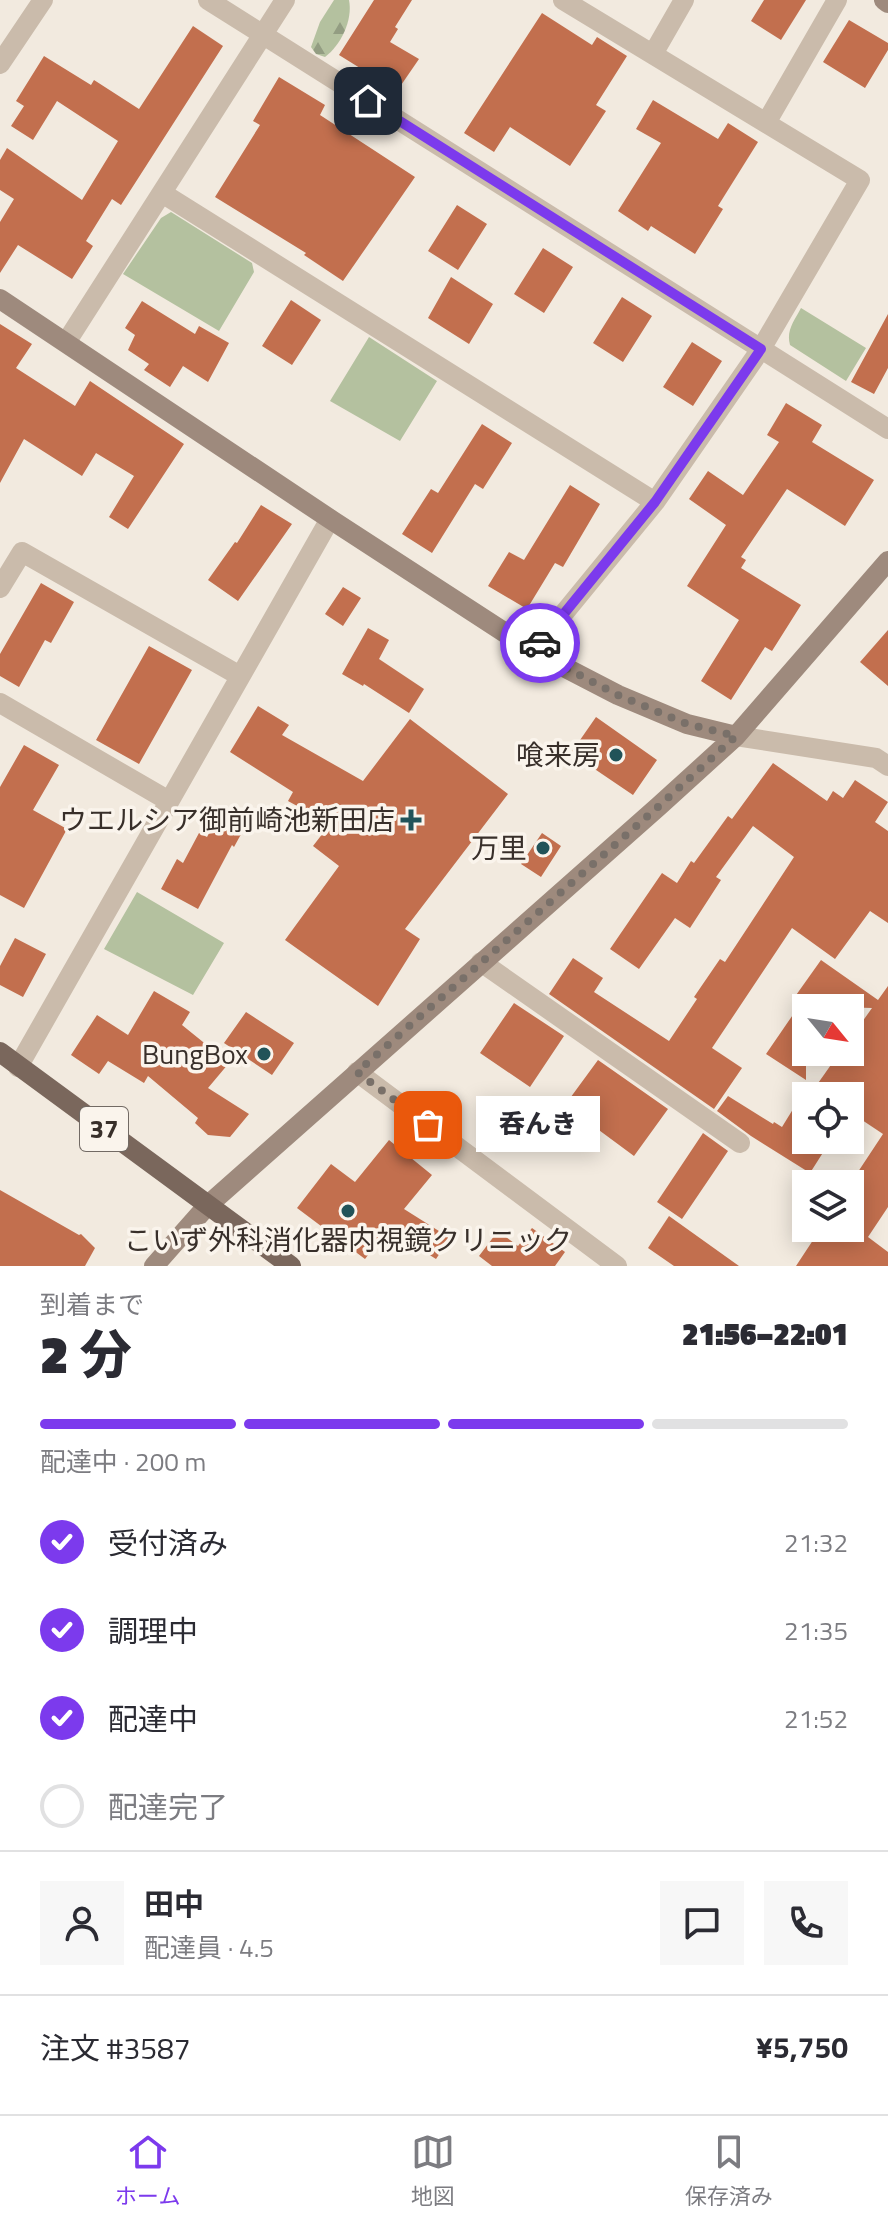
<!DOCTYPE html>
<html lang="ja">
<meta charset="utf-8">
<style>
body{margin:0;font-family:"Titillium Web","Noto Sans JP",sans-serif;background:#f7f7f7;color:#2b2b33;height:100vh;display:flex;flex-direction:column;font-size:30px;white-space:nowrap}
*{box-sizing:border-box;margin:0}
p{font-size:26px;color:#7c7c81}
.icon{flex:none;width:44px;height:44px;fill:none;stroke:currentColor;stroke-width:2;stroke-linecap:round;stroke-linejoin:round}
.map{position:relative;height:1266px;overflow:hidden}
.details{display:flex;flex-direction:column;background:#fff;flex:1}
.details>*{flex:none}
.needle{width:52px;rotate:120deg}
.tools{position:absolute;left:792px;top:994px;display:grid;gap:16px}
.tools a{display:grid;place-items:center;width:72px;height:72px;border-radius:0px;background:#fff;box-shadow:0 4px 20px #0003;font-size:40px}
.pin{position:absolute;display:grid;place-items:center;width:68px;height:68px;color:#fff;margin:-34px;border-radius:16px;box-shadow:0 4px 12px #0006}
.courier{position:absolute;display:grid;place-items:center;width:80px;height:80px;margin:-40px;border:6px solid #7c3aed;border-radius:50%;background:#fff;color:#222;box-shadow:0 2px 10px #0007}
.bubble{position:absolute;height:56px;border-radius:0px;background:#fff;box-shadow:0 4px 20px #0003;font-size:26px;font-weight:800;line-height:56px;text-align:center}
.head em{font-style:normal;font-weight:800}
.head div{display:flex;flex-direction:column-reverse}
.head{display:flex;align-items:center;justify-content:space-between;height:136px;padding:0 40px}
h1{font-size:52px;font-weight:800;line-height:60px}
.bar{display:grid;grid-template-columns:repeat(4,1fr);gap:12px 8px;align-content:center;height:96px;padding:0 40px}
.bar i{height:10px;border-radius:6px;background:#e1e1e2}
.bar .current{background:#7c3aed}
.bar p{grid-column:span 4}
.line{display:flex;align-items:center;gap:20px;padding:0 40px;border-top:2px solid #e1e1e2}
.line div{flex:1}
.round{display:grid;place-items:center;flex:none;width:84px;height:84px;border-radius:0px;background:#f7f7f7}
ol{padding:0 40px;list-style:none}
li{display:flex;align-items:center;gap:24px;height:88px}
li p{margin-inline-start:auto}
li .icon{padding:8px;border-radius:50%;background:#7c3aed;color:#fff;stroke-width:4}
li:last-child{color:#7c7c81}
li i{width:44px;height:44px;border:4px solid #e1e1e2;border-radius:50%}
.tab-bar{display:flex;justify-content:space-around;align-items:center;height:112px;border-top:2px solid #e1e1e2;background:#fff;font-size:22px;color:#7c7c81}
.tab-bar a{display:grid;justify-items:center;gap:4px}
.tab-bar .current{color:#7c3aed}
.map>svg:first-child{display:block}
.green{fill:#b4c19f}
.forest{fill:url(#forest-firs)}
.building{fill:#c26f4e}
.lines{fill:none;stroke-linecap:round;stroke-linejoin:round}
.street{stroke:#cabbab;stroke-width:20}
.secondary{stroke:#9e8a7d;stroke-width:20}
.primary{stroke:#7a675c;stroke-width:20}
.done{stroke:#797069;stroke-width:8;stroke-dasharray:0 14.4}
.route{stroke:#7c3aed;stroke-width:10}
.poi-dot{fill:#215359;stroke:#faf4ec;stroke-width:3}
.labels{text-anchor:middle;stroke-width:7;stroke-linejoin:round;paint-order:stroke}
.shield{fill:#faf4ec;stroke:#726a64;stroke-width:2}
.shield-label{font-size:26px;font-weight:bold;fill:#382f2a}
.poi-label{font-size:28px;fill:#382f2a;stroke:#faf4ec;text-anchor:end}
</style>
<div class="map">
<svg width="888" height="1266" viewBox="0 0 888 1266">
<defs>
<pattern id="forest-firs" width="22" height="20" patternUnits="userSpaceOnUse" patternTransform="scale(2)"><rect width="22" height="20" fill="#b4c19f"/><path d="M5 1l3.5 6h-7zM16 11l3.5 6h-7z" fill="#939d82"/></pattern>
</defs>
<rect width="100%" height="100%" fill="#f2eadf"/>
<path class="green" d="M171 212 252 263 254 272 219 331 123 274 161 218Z
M801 308 866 348 846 381 790 345C786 331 794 321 801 308Z
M369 337 437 381 400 441 330 401Z
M137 892 224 943 193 995 104 949Z"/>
<path class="forest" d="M334 0H349C353 20 341 45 325 57L316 54 311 47 320 22Z"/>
<path class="building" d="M374 0H412L395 27 398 29 390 42 419 59 397 91 339 55Z
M764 0H806L781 40 751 21Z
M542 13 592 45 597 37 627 56 596 105 606 111 570 166 510 127 494 152 464 133Z
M849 20 888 43V50L865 88 823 62Z
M193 26 223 46 121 205 112 199 86 241 93 246 72 279 18 245 0 273V222L14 199 0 190V160L7 148 82 200 118 141 57 101 33 140 11 126 24 106 16 101 44 56 91 85 94 80 139 109Z
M279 77 325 105 320 115 415 177 343 281 304 255 306 253 215 197 260 125 253 121Z
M653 100 718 139 728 123 758 142 718 206 723 209 695 254 651 226 648 231 618 211 661 143 636 129Z
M457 205 487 224 458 270 428 251Z
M543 248 573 267 544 313 514 294Z
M451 277 493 304 469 344 428 318Z
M622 297 652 316 623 362 593 343Z
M291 300 321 320 292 365 262 346Z
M142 301 195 334 199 326 229 343 208 382 183 366 170 387 144 370 149 364 128 350 135 335 125 328Z
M888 314V368L874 394 851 382Z
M0 324 32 344 16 368 75 406 90 381 184 444 128 529 109 517 134 476 96 453 82 476 24 439 0 483Z
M692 342 722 361 693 406 663 387Z
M786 403 822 425 812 442 874 480 845 526 787 489 741 557 746 560 741 568 801 605 772 651 765 647 731 700 701 681 739 620 687 586 726 525 689 499 708 471 743 495 779 442 767 435Z
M482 424 512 443 483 489 475 484 432 553 402 534 431 489 438 493Z
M570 485 600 504 563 567 555 563 527 609 488 586 509 552 524 560Z
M261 505 292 524 238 601 208 580 235 542 237 543Z
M41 583 74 602 51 643 45 640 19 687 0 676V654Z
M343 587 361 598 343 626 325 614Z
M368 628 389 640 379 659 424 689 409 713 364 684 363 686 342 674Z
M888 630V686L860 662Z
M149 646 192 670 139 764 96 740Z
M258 706 289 725 282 735 363 781 410 719 508 794 405 929 420 939 378 1006 285 940 339 866 313 846 330 824 288 801 293 792 230 752Z
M596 717 657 760 633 795 571 753Z
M24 745 59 765 33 810 67 829 24 908 0 895V787Z
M773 763 827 801 833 791 843 798 855 780 888 802 875 822 888 831V923L870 911 835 959 792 928 712 1048 742 1068 714 1109 549 994 573 958 603 978 594 992 669 1041 697 999 694 997 720 959 725 962 794 857 753 826 716 877 721 880 690 928 675 918 639 969 610 949 662 873 677 883 691 861 694 863 728 816 732 819Z
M220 813 245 827 234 847 232 845 198 909 161 889 177 859 183 863 199 833 207 837Z
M542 833 561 846 541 877 521 864Z
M15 938 46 954 23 997 0 985V966Z
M821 960 878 1000 888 986V1207L868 1237 888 1252V1266H796L821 1228H850V1184L883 1134 850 1112V1096H809L840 1052H850V1039L872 1008 806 1006V1080L766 1054 801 1003 794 998Z
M154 991 190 1012 182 1025 229 1063 208 1088 249 1114 230 1137 208 1135 195 1123 198 1118 148 1076 144 1083 108 1061 99 1074 71 1055 97 1015 128 1035Z
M514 1003 564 1036 530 1087 480 1053Z
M246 1012 294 1043 272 1075 224 1043Z
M598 1060 668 1109 634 1156 565 1105Z
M806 1088V1140H831L810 1173 751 1136 717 1111 728 1096 773 1124 774 1122 782 1127Z
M703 1133 728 1151 682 1219 657 1202Z
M389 1140 432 1175 404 1209 450 1238 436 1259 388 1229 365 1259 297 1208 331 1164 355 1182Z
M0 1190 79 1235 81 1234 95 1248 85 1266H0Z
M669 1216 739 1266H674L648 1248Z
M532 1228 565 1252 555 1266H492L479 1256 498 1231 518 1246Z"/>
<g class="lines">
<path class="street" d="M208 0 888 429
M653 54 684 0
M0 64 43 0
M766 123 837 0
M162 193 655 502
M67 341 285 0
M0 588 22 552 240 676
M533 651 655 502 761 349 860 180 563 0
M0 703 169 801
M736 736 876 758 888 766
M481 962 740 1143
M18 1067 330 519
M357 1072 617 1266"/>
<path class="secondary" d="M884 0 888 3
M0 299 330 519 533 651 618 695 687 724 736 736
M154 1266 207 1206 659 806 736 736 888 561"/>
<path class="primary" d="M0 1052 291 1266"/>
</g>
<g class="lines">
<path class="done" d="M428 1125 357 1072 659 806 736 736 687 724 618 695 533 651 540 643"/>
<path class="route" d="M368 101 761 349 655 502 540 643"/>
</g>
<g class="poi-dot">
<circle cx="616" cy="755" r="8"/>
<path d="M407 808h8v8h8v8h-8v8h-8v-8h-8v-8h8z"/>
<circle cx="543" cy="848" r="8"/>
<circle cx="264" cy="1054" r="8"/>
<circle cx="348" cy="1211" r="8"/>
</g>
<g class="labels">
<rect class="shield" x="80" y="1107" width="48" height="44" rx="6"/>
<g class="shield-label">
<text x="104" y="1138">37</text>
</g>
<g class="poi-label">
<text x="600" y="765">喰来房</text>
<text x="395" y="830">ウエルシア御前崎池新田店</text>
<text x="527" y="858">万里</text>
<text x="248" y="1064">BungBox</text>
<text x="348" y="1250" text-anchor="middle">こいず外科消化器内視鏡クリニック</text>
</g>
</g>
</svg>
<div class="tools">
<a><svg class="needle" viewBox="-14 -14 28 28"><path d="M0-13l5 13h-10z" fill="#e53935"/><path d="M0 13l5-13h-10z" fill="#7c7c81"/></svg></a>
<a><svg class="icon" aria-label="locate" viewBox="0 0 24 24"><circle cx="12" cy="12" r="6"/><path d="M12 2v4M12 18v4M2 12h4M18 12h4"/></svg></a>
<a><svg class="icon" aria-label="layers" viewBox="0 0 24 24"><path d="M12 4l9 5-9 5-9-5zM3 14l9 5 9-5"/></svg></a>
</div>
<div class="pin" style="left:428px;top:1125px;background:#ea580c"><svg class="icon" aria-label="bag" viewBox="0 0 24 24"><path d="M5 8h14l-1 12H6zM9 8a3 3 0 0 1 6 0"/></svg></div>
<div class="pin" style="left:368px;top:101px;background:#1f2937"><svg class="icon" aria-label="home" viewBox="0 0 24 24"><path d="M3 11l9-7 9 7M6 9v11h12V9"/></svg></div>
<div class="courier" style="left:540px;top:643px"><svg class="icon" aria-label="car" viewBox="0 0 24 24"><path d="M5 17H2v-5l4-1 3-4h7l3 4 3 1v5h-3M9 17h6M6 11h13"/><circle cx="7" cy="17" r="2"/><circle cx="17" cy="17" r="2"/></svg></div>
<div class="bubble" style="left:476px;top:1096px;width:124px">呑んき</div>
</div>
<section class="details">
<div class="head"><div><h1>2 分</h1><p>到着まで</p></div><em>21:56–22:01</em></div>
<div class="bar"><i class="current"></i><i class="current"></i><i class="current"></i><i></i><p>配達中 · 200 m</p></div>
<ol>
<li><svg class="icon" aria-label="check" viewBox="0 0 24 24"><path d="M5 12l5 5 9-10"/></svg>受付済み<p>21:32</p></li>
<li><svg class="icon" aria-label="check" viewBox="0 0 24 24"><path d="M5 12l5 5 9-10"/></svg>調理中<p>21:35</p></li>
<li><svg class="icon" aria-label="check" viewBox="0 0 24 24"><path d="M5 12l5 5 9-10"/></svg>配達中<p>21:52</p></li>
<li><i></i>配達完了</li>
</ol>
<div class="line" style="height:144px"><a class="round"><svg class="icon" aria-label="person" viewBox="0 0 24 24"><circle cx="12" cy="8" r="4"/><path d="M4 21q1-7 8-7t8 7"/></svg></a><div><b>田中</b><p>配達員 · 4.5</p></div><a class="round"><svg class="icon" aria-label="chat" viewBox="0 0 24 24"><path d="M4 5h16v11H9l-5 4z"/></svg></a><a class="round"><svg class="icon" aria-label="phone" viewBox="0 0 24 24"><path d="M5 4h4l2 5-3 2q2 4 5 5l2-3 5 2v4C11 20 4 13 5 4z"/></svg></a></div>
<div class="line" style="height:104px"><div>注文 #3587</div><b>¥5,750</b></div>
</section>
<nav class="tab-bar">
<a class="current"><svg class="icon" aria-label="home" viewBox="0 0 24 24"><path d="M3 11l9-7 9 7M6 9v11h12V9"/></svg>ホーム</a>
<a><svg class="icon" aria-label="map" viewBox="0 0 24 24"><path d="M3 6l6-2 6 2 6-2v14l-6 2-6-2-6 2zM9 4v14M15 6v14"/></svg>地図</a>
<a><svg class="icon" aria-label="saved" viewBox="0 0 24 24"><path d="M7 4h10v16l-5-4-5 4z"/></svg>保存済み</a>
</nav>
